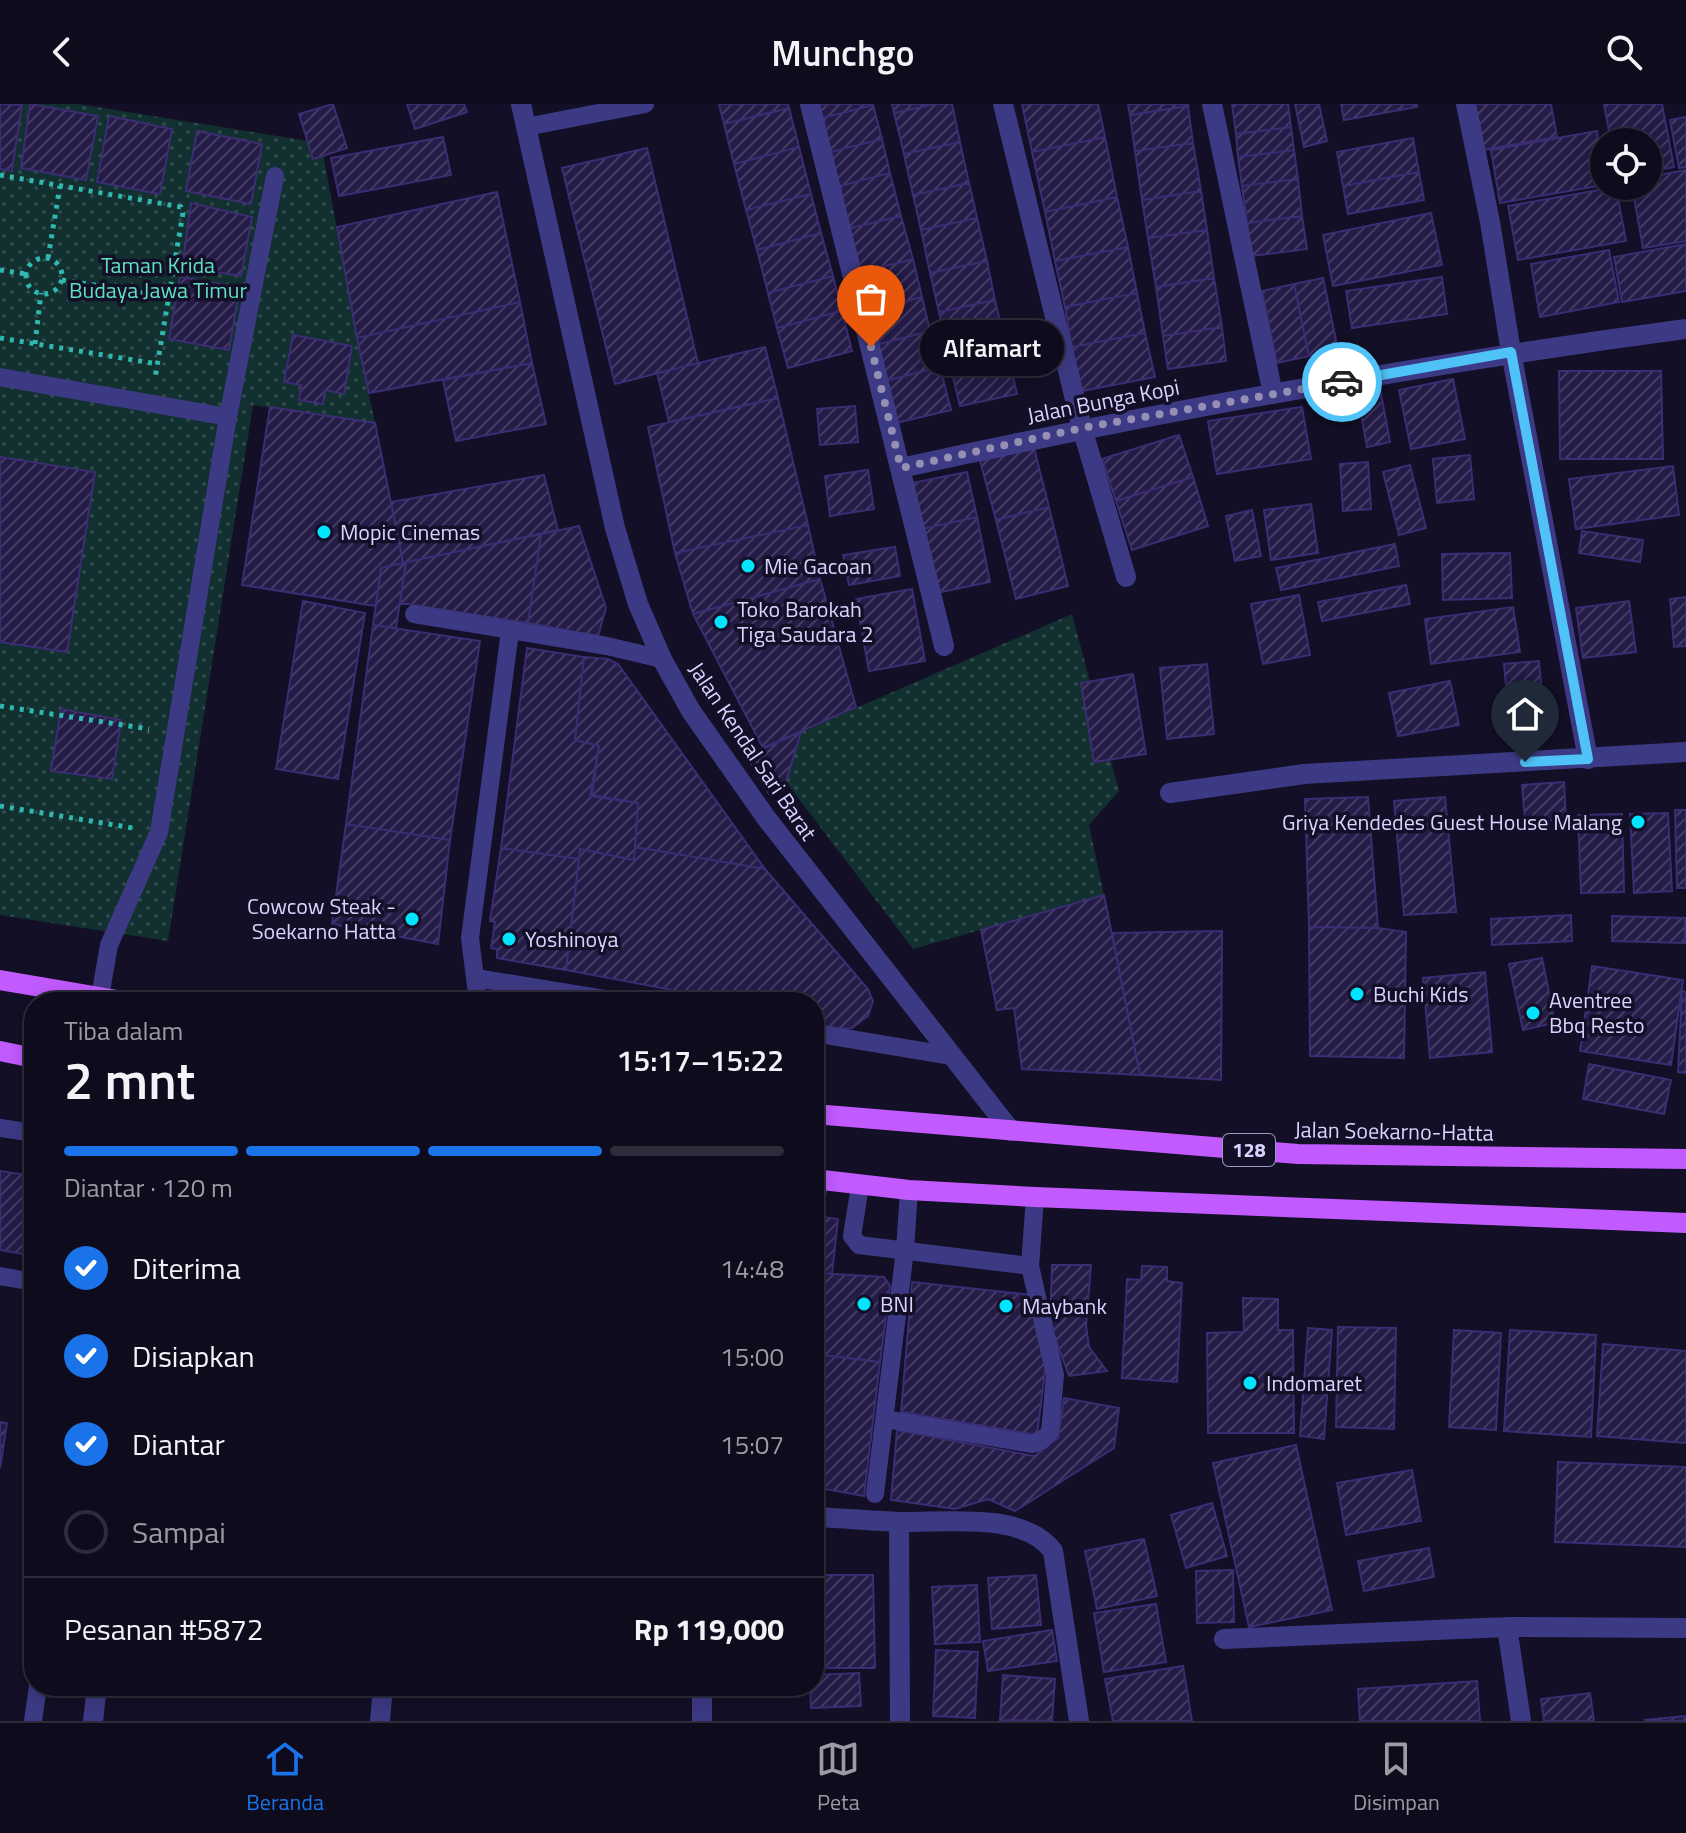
<!DOCTYPE html>
<html lang="id">
<meta charset="utf-8">
<style>
body{margin:0;font-family:"Titillium Web",sans-serif;background:#171425;color:#f1f3f6;height:100vh;display:flex;flex-direction:column;font-size:30px;white-space:nowrap}
*{box-sizing:border-box;margin:0}
p{font-size:26px;color:#9b9ba3}
.icon{flex:none;width:44px;height:44px;fill:none;stroke:currentColor;stroke-width:2;stroke-linecap:round;stroke-linejoin:round}
.map{position:relative;flex:1;overflow:hidden}
.side{position:absolute;left:24px;top:888px;width:800px;height:704px;display:flex;flex-direction:column;background:#0e0b1c;border-radius:32px;box-shadow:0 4px 20px #0003,0 0 0 2px #2e2b3b}
.side>*{flex:none}
.buttons{position:absolute;left:1590px;top:24px;display:grid;gap:16px}
.buttons a{display:grid;place-items:center;width:72px;height:72px;border-radius:50%;background:#0e0b1c;box-shadow:0 4px 20px #0003,0 0 0 2px #2e2b3b;font-size:40px}
.pin{position:absolute;display:grid;place-items:center;width:68px;height:68px;color:#fff;margin:-82px -34px;border-radius:50% 50% 50% 0;rotate:-45deg;box-shadow:0 0 8px #0007}
.pin .icon{rotate:45deg}
.courier{position:absolute;display:grid;place-items:center;width:80px;height:80px;margin:-40px;border:6px solid #4fc3f7;border-radius:50%;background:#fff;color:#222;box-shadow:0 2px 10px #0007}
.bubble{position:absolute;height:56px;border-radius:28px;background:#0e0b1c;box-shadow:0 4px 20px #0003,0 0 0 2px #2e2b3b;font-size:26px;font-weight:600;line-height:56px;text-align:center}
.head em{font-style:normal;font-weight:600}
.head div{display:flex;flex-direction:column-reverse}
.head{display:flex;align-items:center;justify-content:space-between;height:136px;padding:0 40px}
h1{font-size:52px;font-weight:600;line-height:60px}
.bar{display:grid;grid-template-columns:repeat(4,1fr);gap:12px 8px;align-content:center;height:96px;padding:0 40px}
.bar i{height:10px;border-radius:6px;background:#2e2b3b}
.bar .selected{background:#1a73e8}
.bar p{grid-column:span 4}
.line{display:flex;align-items:center;gap:20px;padding:0 40px;border-top:2px solid #2e2b3b}
.line div{flex:1}
ol{padding:0 40px;list-style:none}
li{display:flex;align-items:center;gap:24px;height:88px}
li p{margin-inline-start:auto}
li .icon{padding:8px;border-radius:50%;background:#1a73e8;color:#fff;stroke-width:4}
li:last-child{color:#9b9ba3}
li i{width:44px;height:44px;border:4px solid #2e2b3b;border-radius:50%}
header{display:flex;justify-content:space-between;align-items:center;height:104px;padding:0 40px;background:#0e0b1c;font-size:36px;font-weight:600}
.menu{display:flex;justify-content:space-around;align-items:center;height:112px;border-top:2px solid #2e2b3b;background:#0e0b1c;font-size:22px;color:#9b9ba3}
.menu a{display:grid;justify-items:center;gap:4px}
.menu .selected{color:#1a73e8}
.map>svg:first-child{display:block}
.green{fill:url(#green-dots)}
.building{fill:url(#building-hatch);stroke:#3b2d73;stroke-width:2}
.lines{fill:none;stroke-linecap:round;stroke-linejoin:round}
.path{stroke:#2fb8b0;stroke-width:5;stroke-dasharray:4 6;stroke-linecap:butt}
.lane{stroke:#3d3a85;stroke-width:18}
.street{stroke:#3d3a85;stroke-width:20}
.primary{stroke:#c25bff;stroke-width:20}
.done{stroke:#948fb3;stroke-width:8;stroke-dasharray:0 14.4}
.route{stroke:#4fc3f7;stroke-width:10}
.poi-dot{fill:#00e5ff;stroke:#130f26;stroke-width:3}
.labels{text-anchor:middle;stroke-width:7;stroke-linejoin:round;paint-order:stroke}
.shield{fill:#130f26;stroke:#9e99be;stroke-width:2}
.shield-label{font-size:20px;font-weight:bold;fill:#d9d4ff}
.park-label{font-size:22px;fill:#5fe0c0;stroke:#130f26}
.street-label{font-size:22px;fill:#d9d4ff;stroke:#130f26}
.poi-label{font-size:22px;fill:#d9d4ff;stroke:#130f26;text-anchor:start}
</style>
<header><svg class="icon" aria-label="back" viewBox="0 0 24 24"><path d="M15 5l-7 7 7 7"/></svg>Munchgo<svg class="icon" aria-label="search" viewBox="0 0 24 24"><circle cx="10" cy="10" r="6"/><path d="M15 15l6 6"/></svg></header>
<div class="map">
<svg width="1686" height="1617" viewBox="0 0 1686 1617">
<defs>
<pattern id="green-dots" width="8" height="8" patternUnits="userSpaceOnUse" patternTransform="scale(2)"><rect width="8" height="8" fill="#12302f"/><path d="M2 2h.1M6 6h.1" fill="none" stroke="#344d4e" stroke-width="1.8" stroke-linecap="round"/></pattern>
<pattern id="building-hatch" width="6" height="6" patternUnits="userSpaceOnUse" patternTransform="scale(2)"><rect width="6" height="6" fill="#241b47"/><path d="M-1 1l2-2M0 6l6-6M5 7l2-2" fill="none" stroke="#433b63"/></pattern>
</defs>
<rect width="100%" height="100%" fill="#130f26"/>
<path class="green" d="M0 0H78L321 39 357 234 375 319 253 301 168 837 0 811Z
M1072 510 1119 687 1089 721 1104 791 913 845 786 678 801 628Z"/>
<path class="building" d="M0 0 22 1 12 67 0 65Z
M30 0 98 12 86 76 21 64Z
M333 0 347 44 313 55 299 10Z
M407 0H464L467 8 415 25Z
M719 0H788L789 4 724 20Z
M815 0H873V1L819 15Z
M892 0H935L894 9Z
M935 0H952L960 38 904 50 894 9Z
M1022 0H1098L1105 33 1032 48Z
M1128 0H1188V2L1130 11Z
M1232 0H1288L1291 23 1236 30Z
M1295 0H1319L1327 37 1304 43Z
M1341 0H1417V3L1344 16Z
M1468 0H1551L1557 33 1477 47Z
M1604 0H1662L1674 63 1648 68V38H1611Z
M873 1 882 35 827 49 819 15Z
M1188 2 1193 39 1135 47 1130 11Z
M789 4 799 43 734 60 724 20Z
M109 12 172 25 160 90 97 78Z
M1686 13V63L1679 64 1670 16Z
M1291 23 1294 46 1238 53 1236 30Z
M197 27 262 40 251 100 186 87Z
M1597 27 1604 81 1500 99 1491 46Z
M443 33 451 71 339 92 331 54Z
M1105 33 1117 93 1045 108 1032 48Z
M1413 34 1419 68 1343 82 1337 48Z
M882 35 890 69 836 83 827 49Z
M960 38 969 79 913 91 904 50Z
M1193 39 1201 87 1142 96 1135 47Z
M799 43 811 90 746 106 734 60Z
M647 44 698 259 615 280 562 64Z
M1294 46 1298 75 1242 82 1238 53Z
M1686 66V137L1643 144 1632 82H1648V73Z
M1419 68 1424 96 1348 110 1343 82Z
M890 69 901 112 847 125 836 83Z
M1298 75 1302 112 1247 119 1242 82Z
M969 79 977 114 921 126 913 91Z
M1616 83 1626 137 1518 156 1508 102Z
M1201 87 1207 126 1148 134 1142 96Z
M497 88 520 198 357 234 337 123Z
M811 90 821 129 757 146 746 106Z
M1117 93 1128 143 1055 157 1045 108Z
M191 99 252 113 241 172 182 163Z
M1431 109 1442 161 1333 182 1323 131Z
M901 112 913 155 858 169 847 125Z
M1302 112 1307 145 1252 152 1247 119Z
M977 114 987 157 930 169 921 126Z
M1207 126 1214 174 1156 183 1148 134Z
M821 129 833 172 768 189 757 146Z
M1686 140V187L1622 198 1614 153Z
M1128 143 1137 189 1065 203 1055 157Z
M1609 146 1619 198 1540 213 1531 160Z
M913 155 922 193 868 207 858 169Z
M987 157 995 196 939 208 930 169Z
M833 172 842 207 777 224 768 189Z
M180 173 240 183 229 246 169 235Z
M1442 173 1447 210 1352 224 1346 187Z
M1214 174 1222 223 1163 232 1156 183Z
M1323 174 1338 246 1309 252 1294 180Z
M1294 180 1309 252 1277 259 1262 187Z
M1137 189 1145 229 1072 243 1065 203Z
M922 193 930 227 876 241 868 207Z
M995 196 1005 239 948 252 939 208Z
M520 198 532 259 369 289 357 234Z
M842 207 852 247 788 264 777 224Z
M1222 223 1226 257 1168 265 1163 232Z
M930 227 940 263 885 277 876 241Z
M1145 229 1155 273 1082 287 1072 243Z
M293 231 352 242 344 290 325 286 323 300 299 296 301 281 284 278Z
M1005 239 1017 290 960 302 948 252Z
M765 243 778 294 669 318 657 269Z
M532 259 546 320 456 337 443 276Z
M940 263 951 306 896 319 885 277Z
M1559 267H1661L1663 355H1560Z
M1453 275 1465 335 1411 345 1399 286Z
M1380 284 1390 338 1367 343 1357 289Z
M778 294 808 421 675 449 648 323Z
M855 302 858 338 820 341 817 305Z
M270 303 375 319 403 459 381 464 376 502 242 481Z
M1302 303 1311 355 1217 370 1208 317Z
M1179 331 1193 373 1116 397 1102 355Z
M1034 344 1049 403 996 416 980 357Z
M1470 351 1474 395 1437 399 1433 355Z
M0 353 95 368 67 548 0 538Z
M1368 358 1371 405 1343 407 1340 360Z
M1410 361 1426 424 1399 431 1383 368Z
M1673 362 1679 411 1576 425 1569 375Z
M868 366 874 405 830 412 825 372Z
M967 368 977 413 922 425 912 379Z
M544 371 558 426 403 459 391 398Z
M1193 373 1208 422 1132 446 1116 397Z
M1311 400 1318 449 1271 456 1264 406Z
M1049 403 1068 482 1016 495 996 416Z
M1252 406 1261 452 1235 457 1226 412Z
M977 413 990 478 936 489 922 425Z
M808 421 820 475 693 510 675 449Z
M579 422 606 504 598 532 528 519 541 430Z
M1582 427 1643 436 1640 458 1579 449Z
M541 430 528 519 400 499 406 458Z
M1395 440 1399 462 1281 486 1276 464Z
M895 443 900 472 849 481 843 451Z
M1510 449 1512 494 1443 496 1442 450Z
M406 458 396 524 373 521 381 464Z
M820 475 856 603 763 644 693 510Z
M1406 481 1410 500 1322 517 1318 498Z
M912 485 925 557 869 567 856 495Z
M1299 491 1310 551 1263 560 1251 500Z
M1686 493V542L1674 543 1670 495Z
M303 497 365 509 338 675 276 665Z
M1629 497 1636 548 1583 554 1576 504Z
M1513 503 1520 548 1431 560 1425 515Z
M373 521 480 537 450 736 346 720Z
M527 544 584 553 575 636 599 642 590 692 638 699 634 756 580 745 579 755 501 744Z
M584 553 608 555 618 560 765 765 635 743 638 699 592 691 599 642 575 636Z
M1539 557 1543 602 1508 605 1504 560Z
M1207 560 1214 630 1167 635 1160 564Z
M1133 570 1146 650 1094 658 1081 579Z
M1450 577 1459 621 1398 632 1389 589Z
M61 605 121 616 112 675 51 667Z
M801 628 786 678 769 690 746 652Z
M1564 678 1566 716 1525 718 1522 681Z
M1368 693 1378 824 1309 823 1305 695Z
M1445 693 1456 808 1404 811 1394 697Z
M1675 706H1686V784H1677Z
M1668 709 1672 787 1634 789 1630 710Z
M1622 710 1624 788 1581 789 1578 711Z
M346 720 450 736 438 840 332 820Z
M635 743 765 765 868 885 873 897 868 912 852 924 842 925 814 920V898H736L566 866 580 745 634 756Z
M501 744 579 755 566 866 497 854V845L491 844 495 818 490 817Z
M1104 791 1140 971 1022 965 1014 904 997 906 981 826Z
M1571 811 1572 837 1492 841 1491 815Z
M1612 812 1685 814V839L1612 837Z
M1309 823 1378 824 1406 828 1404 954 1310 952Z
M1222 827 1221 976 1140 971 1112 829Z
M1542 854 1555 919 1523 926 1509 860Z
M1592 862 1683 876 1671 961 1580 947Z
M1485 868 1492 948 1430 954 1423 874Z
M1682 887 1686 888V969L1678 968Z
M1589 960 1671 976 1664 1010 1583 995Z
M0 1067 34 1072V1152L0 1146Z
M823 1113 838 1115 832 1170 816 1169Z
M1052 1161H1091L1086 1222 1089 1243 1107 1267 1069 1272 1050 1220Z
M1142 1162 1167 1163V1177L1182 1179 1177 1278 1122 1274 1127 1175 1141 1176Z
M816 1169 884 1173 890 1182 880 1258 814 1250Z
M912 1178 1031 1191 1046 1259 1037 1331 901 1308Z
M1243 1194 1278 1195V1226H1293L1294 1329H1208L1207 1229 1244 1228Z
M1338 1223 1396 1224 1394 1325 1336 1323Z
M1308 1224 1332 1226 1324 1335 1300 1332Z
M1454 1226 1501 1229 1496 1326 1449 1323Z
M1510 1226 1596 1231 1591 1333 1504 1327Z
M1603 1240 1686 1247V1339L1597 1332Z
M814 1250 880 1258 864 1392 814 1383Z
M1064 1294 1119 1304 1114 1344 1015 1407 988 1395 955 1405 891 1396 897 1326 1034 1352 1058 1334Z
M0 1318 7 1319 0 1364Z
M1296 1341 1332 1506 1249 1523 1213 1359Z
M1558 1358 1686 1363V1443L1555 1438Z
M1412 1366 1421 1417 1346 1431 1337 1379Z
M1212 1399 1227 1452 1186 1464 1171 1411Z
M1144 1435 1157 1492 1097 1505 1085 1447Z
M1429 1444 1434 1473 1364 1487 1358 1457Z
M1233 1466 1234 1518 1197 1519 1196 1467Z
M814 1471H873L875 1564H814Z
M1036 1471 1041 1521 992 1525 988 1474Z
M977 1481 980 1538 935 1540 932 1483Z
M1156 1500 1166 1558 1104 1568 1094 1509Z
M1052 1526 1057 1557 988 1567 983 1537Z
M936 1546 978 1548 975 1614 933 1612Z
M1183 1562 1192 1617H1113L1105 1575Z
M859 1569 861 1602 811 1604 810 1582H814V1571Z
M1003 1571 1055 1575 1052 1617 1000 1616Z
M1477 1577 1480 1617H1360L1358 1585Z
M1590 1589 1594 1617H1544L1541 1595Z
M1686 1612V1617H1645V1616Z"/>
<g class="lines">
<path class="path" d="M0 71 181 103 183 109 155 274
M26 172a18 18 0 1 1 36 0a18 18 0 1 1-36 0Z
M48 154 60 82
M0 166 26 170
M62 176 169 193
M0 234 158 260
M35 240 41 189
M0 602 149 625
M0 702 133 724"/>
<path class="lane" d="M526 23 645 0
M0 273 228 313
M414 510 607 542 662 555
M476 874 623 898
M100 893 109 841 159 728 228 313 275 72
M478 898 470 834 510 527
M814 929 952 952
M0 1024 34 1029
M860 1082 852 1132 859 1141 1030 1162
M0 1172 34 1178
M885 1315 1032 1340 1041 1337 1050 1328 1055 1271 1030 1162 1035 1093
M875 1390 905 1146 909 1086
M33 1617 38 1582"/>
<path class="street" d="M521 0 615 424 638 500 662 555 691 607 767 715 1011 1027
M810 0 944 542
M1003 0 1082 324 1126 473
M1212 0 1273 290
M1466 0 1490 118 1511 248 1588 655
M901 364C1161 307 1423 260 1686 225
M1170 689 1304 670 1686 648
M814 1109 818 1076
M814 1413C843 1414 872 1417 900 1418 945 1419 1023 1407 1053 1447L1079 1617
M899 1418 900 1617
M1507 1523 1521 1617
M1224 1535 1507 1523 1686 1524
M702 1582V1617
M93 1617 97 1582
M380 1617 383 1582"/>
<path class="primary" d="M0 876 129 898
M0 947 34 954
M814 1010 1298 1050 1686 1055
M814 1075 909 1086 1035 1093 1686 1119"/>
</g>
<g class="lines">
<path class="done" d="M871 243 901 364 1082 324 1342 278"/>
<path class="route" d="M1342 278 1511 248 1588 655 1525 658"/>
</g>
<g class="poi-dot">
<circle cx="324" cy="428" r="8"/>
<circle cx="748" cy="462" r="8"/>
<circle cx="721" cy="518" r="8"/>
<circle cx="1638" cy="718" r="8"/>
<circle cx="412" cy="815" r="8"/>
<circle cx="509" cy="835" r="8"/>
<circle cx="1357" cy="890" r="8"/>
<circle cx="1533" cy="909" r="8"/>
<circle cx="864" cy="1200" r="8"/>
<circle cx="1006" cy="1202" r="8"/>
<circle cx="1250" cy="1279" r="8"/>
</g>
<g class="labels">
<rect class="shield" x="1223" y="1030" width="52" height="32" rx="6"/>
<g class="shield-label">
<text x="1249" y="1053">128</text>
</g>
<g class="park-label">
<text x="158" y="169">Taman Krida<tspan x="158" dy="25">Budaya Jawa Timur</tspan></text>
</g>
<g class="street-label">
<text transform="translate(1103 297) rotate(-11)" y="8">Jalan Bunga Kopi</text>
<text transform="translate(753 647) rotate(56)" y="8">Jalan Kendal Sari Barat</text>
<text transform="translate(1394 1027) rotate(1)" y="8">Jalan Soekarno-Hatta</text>
</g>
<g class="poi-label">
<text x="340" y="436">Mopic Cinemas</text>
<text x="764" y="470">Mie Gacoan</text>
<text x="737" y="513">Toko Barokah<tspan x="737" dy="25">Tiga Saudara 2</tspan></text>
<text x="1622" y="726" text-anchor="end">Griya Kendedes Guest House Malang</text>
<text x="396" y="810" text-anchor="end">Cowcow Steak -<tspan x="396" dy="25">Soekarno Hatta</tspan></text>
<text x="525" y="843">Yoshinoya</text>
<text x="1373" y="898">Buchi Kids</text>
<text x="1549" y="904">Aventree<tspan x="1549" dy="25">Bbq Resto</tspan></text>
<text x="880" y="1208">BNI</text>
<text x="1022" y="1210">Maybank</text>
<text x="1266" y="1287">Indomaret</text>
</g>
</g>
</svg>
<div class="buttons">
<a><svg class="icon" aria-label="locate" viewBox="0 0 24 24"><circle cx="12" cy="12" r="6"/><path d="M12 2v4M12 18v4M2 12h4M18 12h4"/></svg></a>
</div>
<div class="pin" style="left:871px;top:243px;background:#ea580c"><svg class="icon" aria-label="bag" viewBox="0 0 24 24"><path d="M5 8h14l-1 12H6zM9 8a3 3 0 0 1 6 0"/></svg></div>
<div class="pin" style="left:1525px;top:658px;background:#1f2937"><svg class="icon" aria-label="home" viewBox="0 0 24 24"><path d="M3 11l9-7 9 7M6 9v11h12V9"/></svg></div>
<div class="courier" style="left:1342px;top:278px"><svg class="icon" aria-label="car" viewBox="0 0 24 24"><path d="M5 17H2v-5l4-1 3-4h7l3 4 3 1v5h-3M9 17h6M6 11h13"/><circle cx="7" cy="17" r="2"/><circle cx="17" cy="17" r="2"/></svg></div>
<div class="bubble" style="left:920px;top:216px;width:144px">Alfamart</div>
<section class="side">
<div class="head"><div><h1>2 mnt</h1><p>Tiba dalam</p></div><em>15:17–15:22</em></div>
<div class="bar"><i class="selected"></i><i class="selected"></i><i class="selected"></i><i></i><p>Diantar · 120 m</p></div>
<ol>
<li><svg class="icon" aria-label="check" viewBox="0 0 24 24"><path d="M5 12l5 5 9-10"/></svg>Diterima<p>14:48</p></li>
<li><svg class="icon" aria-label="check" viewBox="0 0 24 24"><path d="M5 12l5 5 9-10"/></svg>Disiapkan<p>15:00</p></li>
<li><svg class="icon" aria-label="check" viewBox="0 0 24 24"><path d="M5 12l5 5 9-10"/></svg>Diantar<p>15:07</p></li>
<li><i></i>Sampai</li>
</ol>
<div class="line" style="height:104px"><div>Pesanan #5872</div><b>Rp 119,000</b></div>
</section>
</div>
<nav class="menu">
<a class="selected"><svg class="icon" aria-label="home" viewBox="0 0 24 24"><path d="M3 11l9-7 9 7M6 9v11h12V9"/></svg>Beranda</a>
<a><svg class="icon" aria-label="map" viewBox="0 0 24 24"><path d="M3 6l6-2 6 2 6-2v14l-6 2-6-2-6 2zM9 4v14M15 6v14"/></svg>Peta</a>
<a><svg class="icon" aria-label="saved" viewBox="0 0 24 24"><path d="M7 4h10v16l-5-4-5 4z"/></svg>Disimpan</a>
</nav>
